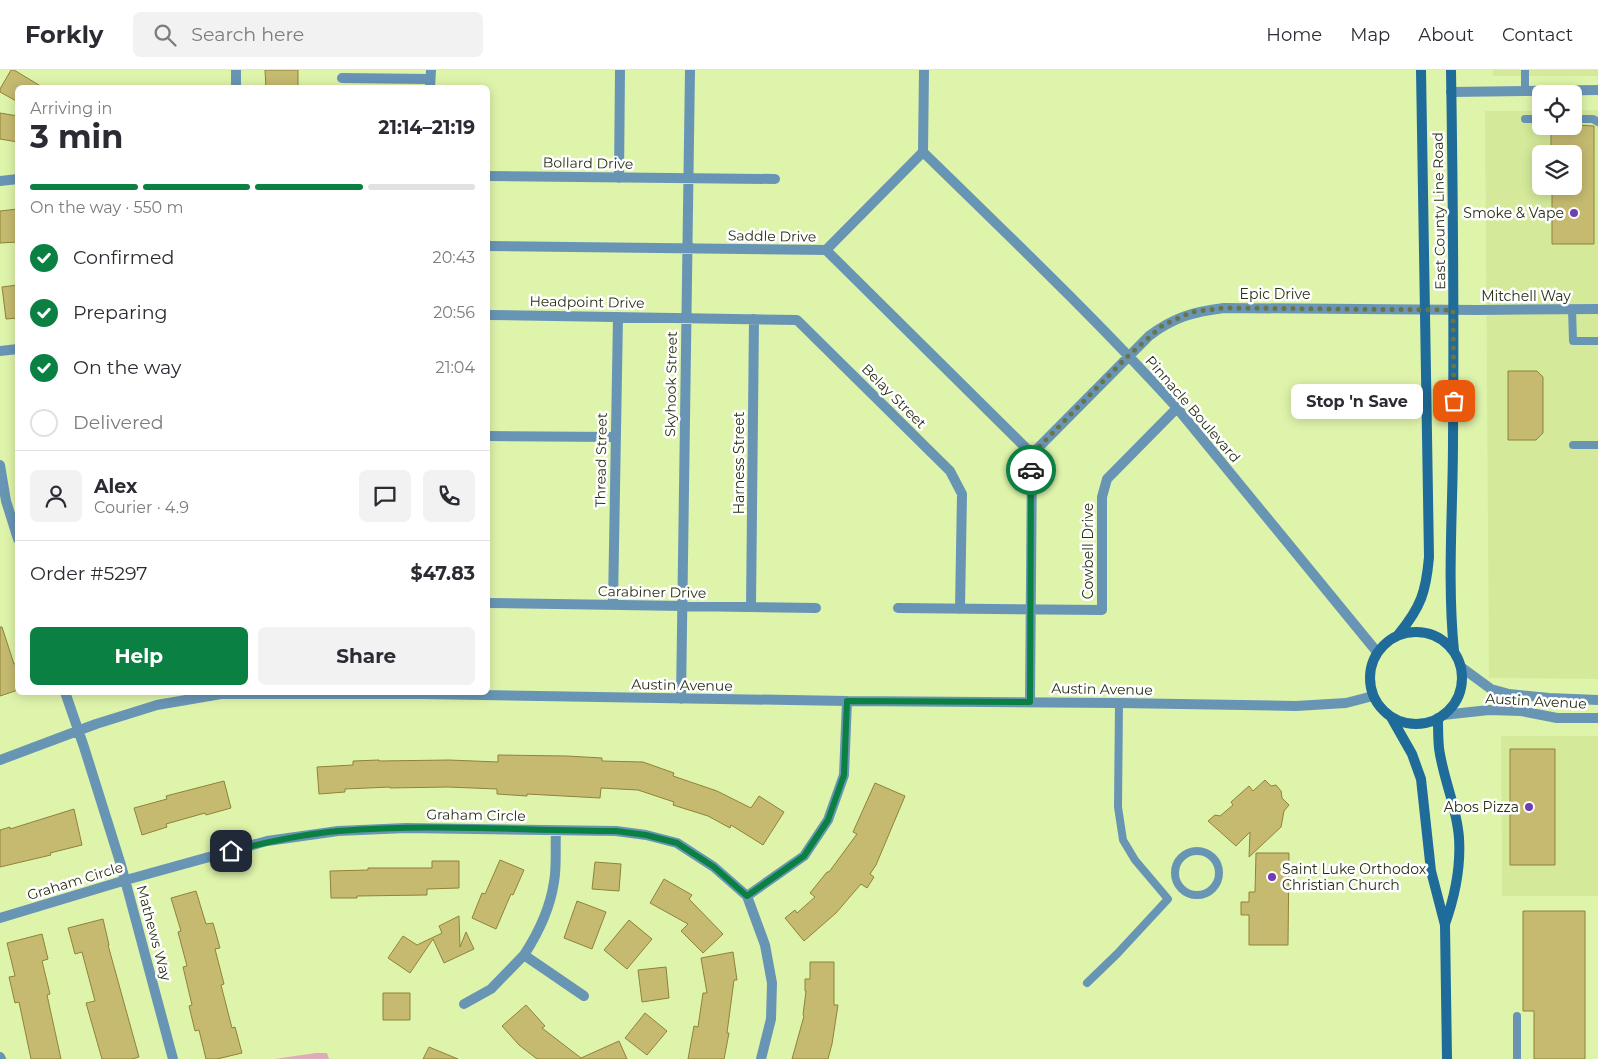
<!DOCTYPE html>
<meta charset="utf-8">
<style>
body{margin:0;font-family:Montserrat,sans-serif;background:#f2f2f3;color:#2b2b33;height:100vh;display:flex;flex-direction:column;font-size:19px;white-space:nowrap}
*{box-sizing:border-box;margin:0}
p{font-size:16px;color:#7c7c81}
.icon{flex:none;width:28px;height:28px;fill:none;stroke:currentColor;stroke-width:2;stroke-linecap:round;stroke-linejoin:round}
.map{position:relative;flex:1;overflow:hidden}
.sheet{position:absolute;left:15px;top:15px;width:475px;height:610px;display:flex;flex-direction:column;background:#fff;border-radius:8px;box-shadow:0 2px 12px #0003}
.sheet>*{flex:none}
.controls{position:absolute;left:1532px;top:15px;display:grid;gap:10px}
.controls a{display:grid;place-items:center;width:50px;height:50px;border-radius:8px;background:#fff;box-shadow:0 2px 12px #0003;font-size:25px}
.pin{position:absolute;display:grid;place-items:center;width:42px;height:42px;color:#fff;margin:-21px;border-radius:10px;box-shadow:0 2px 8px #0006}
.courier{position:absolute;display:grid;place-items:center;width:50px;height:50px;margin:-25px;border:4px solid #0b8043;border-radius:50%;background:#fff;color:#222;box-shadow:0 1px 6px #0007}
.bubble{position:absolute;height:35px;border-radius:8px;background:#fff;box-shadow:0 2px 12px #0003;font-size:16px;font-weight:700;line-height:35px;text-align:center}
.headline em{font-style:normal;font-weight:700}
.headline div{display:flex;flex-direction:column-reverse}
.headline{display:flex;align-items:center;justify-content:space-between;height:85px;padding:0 15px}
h1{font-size:32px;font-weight:700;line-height:38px}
.bar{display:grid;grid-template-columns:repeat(4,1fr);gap:8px 5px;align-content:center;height:60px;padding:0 15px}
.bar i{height:6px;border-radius:4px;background:#e1e1e2}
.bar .current{background:#0b8043}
.bar p{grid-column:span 4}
.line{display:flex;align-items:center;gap:12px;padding:0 15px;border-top:1px solid #e1e1e2}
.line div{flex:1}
.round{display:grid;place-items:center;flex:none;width:52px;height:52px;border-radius:8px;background:#f2f2f3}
ol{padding:0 15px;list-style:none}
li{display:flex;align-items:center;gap:15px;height:55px}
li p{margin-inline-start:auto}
li .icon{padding:5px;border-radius:50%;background:#0b8043;color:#fff;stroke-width:4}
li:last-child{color:#7c7c81}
li i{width:28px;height:28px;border:2px solid #e1e1e2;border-radius:50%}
.cta{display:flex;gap:10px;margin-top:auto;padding:10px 15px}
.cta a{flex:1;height:58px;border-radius:8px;background:#0b8043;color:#fff;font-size:20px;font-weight:700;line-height:58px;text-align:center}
.cta a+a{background:#f2f2f3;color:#2b2b33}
header{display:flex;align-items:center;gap:30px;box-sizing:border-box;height:70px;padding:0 25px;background:#fff;border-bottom:1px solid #e1e1e2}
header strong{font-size:24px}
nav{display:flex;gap:28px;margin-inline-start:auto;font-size:18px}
.search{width:350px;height:45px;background:#f2f2f3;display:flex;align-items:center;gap:12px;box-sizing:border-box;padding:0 18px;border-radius:8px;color:#7c7c81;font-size:19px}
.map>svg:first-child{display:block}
.built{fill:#d4ea9a;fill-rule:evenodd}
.green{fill:#dcadb9}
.building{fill:#c5ba70;stroke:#8e8339}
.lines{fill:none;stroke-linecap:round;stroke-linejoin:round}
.service{stroke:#6995b5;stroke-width:8}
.minor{stroke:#6995b5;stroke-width:10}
.secondary{stroke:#1f6b99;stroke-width:10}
.done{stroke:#697549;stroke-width:5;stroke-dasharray:0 9}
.route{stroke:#0b8043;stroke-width:6}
.poi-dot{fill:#723cb3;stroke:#fff;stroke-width:2}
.labels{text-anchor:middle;stroke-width:5;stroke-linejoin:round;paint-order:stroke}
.street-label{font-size:14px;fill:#293014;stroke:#fff}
.poi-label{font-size:14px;fill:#293014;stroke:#fff;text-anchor:end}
</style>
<header>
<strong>Forkly</strong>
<div class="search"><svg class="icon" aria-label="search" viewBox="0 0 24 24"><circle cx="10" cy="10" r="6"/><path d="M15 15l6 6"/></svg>Search here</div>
<nav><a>Home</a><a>Map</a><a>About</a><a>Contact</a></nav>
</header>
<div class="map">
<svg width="1598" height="989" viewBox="0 0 1598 989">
<rect width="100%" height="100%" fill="#dff4ab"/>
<path class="built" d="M1493 0H1598V6H1493Z
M1598 40V609L1489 608 1485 41H1541V56H1574V41ZM1541 84H1574V116H1541Z
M1501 666H1598V826H1502Z"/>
<path class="green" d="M316 983H327L329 989H274Z"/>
<path class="building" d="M11 0H14L44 18H18V32L0 22V19Z
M265 0H298V18H266Z
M0 43 18 46V72L0 69Z
M1574 55 1594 56V174H1552V116H1574V84H1551V56H1574Z
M18 139V172L0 173V141Z
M18 215V248L6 249 2 217Z
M1508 301H1537L1543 307V363L1536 370H1508Z
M0 557H2L14 594 18 593V620L0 626Z
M1510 679H1555V795H1510Z
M498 685 567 686 602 688V691L643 692 674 703 673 706 717 721 751 738 759 726 784 742 763 775 731 755 730 758 708 746 673 735 674 732 638 720 601 718 600 728 527 724V726L497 724V719L448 717 390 718V717L345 719V722L319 724 317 697 353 695V691L379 690V691L449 690 498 692Z
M1265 710 1271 716 1276 715 1281 721 1282 728 1289 735 1284 741 1281 757 1249 787 1250 762 1236 776 1208 751 1215 745 1220 746 1233 735 1231 732 1249 716 1253 721Z
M224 711 231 738 206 745 205 743 166 754 167 757 142 765 134 738 167 729 166 726Z
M875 713 905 726 876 795 870 804 874 807 867 818 861 814 836 843 804 871 785 848 795 840 797 843 815 827 810 823 827 802H829L857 764 853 762Z
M74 739 82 775 50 783 51 785 0 797V760L10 757V759Z
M1256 783H1289L1288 875H1249V845H1241V832H1249V822H1255Z
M500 790 524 800 513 825 511 824 496 859 472 848 482 823 485 824Z
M432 791H459V818L427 819V825L357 826V828H331L330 801 368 800V798H432Z
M595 792 621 794 619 821 592 819Z
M664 809 692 825 689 829 723 864 703 883 681 861 688 854 650 833Z
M196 821 206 854 213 853 220 878 215 879 224 914 221 915 232 958 235 957 242 983 217 989H206L199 960 195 961 189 936 192 935 183 897 187 896 178 862 181 861 171 828Z
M577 831 606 842 592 879 564 868Z
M1523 841H1585V989H1534V941H1523Z
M459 846 460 877 466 862 474 879 444 893 433 869 410 903 388 888 403 866 417 875 442 863 439 856Z
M103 849 109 875H108L139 987 132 989H102L86 933 95 931 82 882 75 884 68 858Z
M629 850 652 869 627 899 604 880Z
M42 864 48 889 42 891 50 924 47 925 61 989H31L19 932 15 933 9 907 15 906 7 873Z
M733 882 737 910H734L727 963H729L724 989H688L694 956 698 957 703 923H707L701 888Z
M810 892H834V935H838L832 974 828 989H792L804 946 803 945 806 921H805V909H810Z
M666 897 669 928 642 932 638 900Z
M383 923H410V950H383Z
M526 935 545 956 542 958 581 988 619 971 627 989H537L519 975 502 956Z
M645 943 667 961 647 985 625 968Z
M429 977 458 989H423Z"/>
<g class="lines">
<path class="service" d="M1525 0V21
M1525 49H1541
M1574 49H1593L1598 52
M1572 239 1573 271H1598
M1573 375H1598
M1175 803a22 22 0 1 1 44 0a22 22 0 1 1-44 0Z
M1087 913 1117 884 1168 829 1135 790 1123 770 1118 737 1119 633
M1517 946V989"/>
<path class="minor" d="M236 0V18
M924 0 923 82C1009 166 1096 249 1177 338L1377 582
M342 8 430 9
M430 18 431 0
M1451 22 1598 20
M488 106 775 109
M619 108 620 0
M0 111 18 109
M488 176 826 180 1032 384
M826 180 923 82
M488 245 797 250 950 401 962 424 960 539
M0 281 18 279
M488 366 615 367
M1032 384 1149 266C1174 247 1193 242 1224 238L1478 240 1598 239
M0 395 6 431 18 469
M488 533 816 538
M613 534 618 247
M751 537 754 249
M898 538 1102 540V427L1107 409 1177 338
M1461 597 1491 619 1509 624 1549 628 1598 630
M65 622 84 677 121 795 173 989
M681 629 690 0
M1030 632 1032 384
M1443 645 1489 640 1521 641 1557 648H1598
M0 690 96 654 157 635 221 624H423L847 631 1119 633 1296 636 1346 633 1373 626
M556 761C555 778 557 796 554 812 550 839 539 862 524 885L584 926
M747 826 804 786 828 750 844 705 847 631
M0 848 126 810 267 771 338 761 406 758 616 761 646 765 677 773 714 797 747 826 765 875 772 913 771 949 761 989
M464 934 491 919 524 885
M0 987 1 989"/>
<path class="secondary" d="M1451 0C1453 123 1454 247 1453 370 1453 440 1447 511 1454 581
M1370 608a46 46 0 1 1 92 0a46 46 0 1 1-92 0Z
M1398 565C1421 537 1426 522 1429 487L1421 0
M1391 647 1412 684 1421 709 1431 801 1445 855 1447 989
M1438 648C1438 658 1438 668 1439 678 1443 709 1457 737 1459 768 1461 799 1455 826 1445 854"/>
</g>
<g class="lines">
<path class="done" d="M1031 400 1032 384 1128 286 1163 255 1192 242 1224 238 1453 240 1454 331"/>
<path class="route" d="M231 781C267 772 303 764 339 761 431 753 524 761 616 761L646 765 677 773 714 797 747 826 804 786 828 750 844 705 847 631 1030 632 1031 400"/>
</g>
<g class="poi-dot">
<circle cx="1574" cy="143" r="5"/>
<circle cx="1529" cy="737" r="5"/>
<circle cx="1272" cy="807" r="5"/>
</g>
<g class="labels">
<g class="street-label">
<text transform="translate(588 93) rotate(1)" y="5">Bollard Drive</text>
<text transform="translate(1439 141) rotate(-91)" y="5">East County Line Road</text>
<text transform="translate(772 166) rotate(1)" y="5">Saddle Drive</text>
<text x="1275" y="229">Epic Drive</text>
<text x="1526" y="231">Mitchell Way</text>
<text transform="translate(587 232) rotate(1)" y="5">Headpoint Drive</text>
<text transform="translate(671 314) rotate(-89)" y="5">Skyhook Street</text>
<text transform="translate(894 326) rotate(45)" y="5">Belay Street</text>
<text transform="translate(1193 339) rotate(49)" y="5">Pinnacle Boulevard</text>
<text transform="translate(601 390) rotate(-89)" y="5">Thread Street</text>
<text transform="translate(739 393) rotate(-90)" y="5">Harness Street</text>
<text transform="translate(1088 481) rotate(-90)" y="5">Cowbell Drive</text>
<text transform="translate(652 522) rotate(1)" y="5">Carabiner Drive</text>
<text transform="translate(682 615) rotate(1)" y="5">Austin Avenue</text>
<text transform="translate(1102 619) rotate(1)" y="5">Austin Avenue</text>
<text transform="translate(1536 631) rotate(3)" y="5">Austin Avenue</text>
<text transform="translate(476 745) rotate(1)" y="5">Graham Circle</text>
<text transform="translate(75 811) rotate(-17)" y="5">Graham Circle</text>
<text transform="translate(154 863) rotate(75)" y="5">Mathews Way</text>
</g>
<g class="poi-label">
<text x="1564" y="148">Smoke &amp; Vape</text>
<text x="1519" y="742">Abos Pizza</text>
<text x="1282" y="804" text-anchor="start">Saint Luke Orthodox<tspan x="1282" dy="16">Christian Church</tspan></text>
</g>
</g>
</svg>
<div class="controls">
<a><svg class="icon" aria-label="locate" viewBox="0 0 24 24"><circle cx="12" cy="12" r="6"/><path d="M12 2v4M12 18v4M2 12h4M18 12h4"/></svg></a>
<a><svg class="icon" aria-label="layers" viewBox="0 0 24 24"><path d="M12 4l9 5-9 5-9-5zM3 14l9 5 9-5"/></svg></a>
</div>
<div class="pin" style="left:1454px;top:331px;background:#ea580c"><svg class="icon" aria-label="bag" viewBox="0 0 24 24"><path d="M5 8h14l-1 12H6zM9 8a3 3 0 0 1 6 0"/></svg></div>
<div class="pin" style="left:231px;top:781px;background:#1f2937"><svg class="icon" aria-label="home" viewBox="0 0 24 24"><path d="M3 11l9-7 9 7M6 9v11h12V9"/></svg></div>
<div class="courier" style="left:1031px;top:400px"><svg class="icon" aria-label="car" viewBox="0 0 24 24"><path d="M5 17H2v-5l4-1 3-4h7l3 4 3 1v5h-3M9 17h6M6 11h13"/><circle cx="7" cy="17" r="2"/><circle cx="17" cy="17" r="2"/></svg></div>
<div class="bubble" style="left:1291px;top:314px;width:132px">Stop 'n Save</div>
<section class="sheet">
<div class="headline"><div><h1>3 min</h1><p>Arriving in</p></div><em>21:14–21:19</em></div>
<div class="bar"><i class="current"></i><i class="current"></i><i class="current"></i><i></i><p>On the way · 550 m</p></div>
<ol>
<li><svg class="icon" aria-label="check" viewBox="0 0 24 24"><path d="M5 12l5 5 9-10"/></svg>Confirmed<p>20:43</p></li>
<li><svg class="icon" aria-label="check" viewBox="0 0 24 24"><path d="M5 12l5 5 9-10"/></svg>Preparing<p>20:56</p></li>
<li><svg class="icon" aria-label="check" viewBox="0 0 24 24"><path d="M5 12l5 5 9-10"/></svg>On the way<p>21:04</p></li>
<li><i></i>Delivered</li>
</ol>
<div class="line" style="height:90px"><a class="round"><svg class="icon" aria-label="person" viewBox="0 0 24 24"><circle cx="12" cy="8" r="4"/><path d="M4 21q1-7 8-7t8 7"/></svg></a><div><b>Alex</b><p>Courier · 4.9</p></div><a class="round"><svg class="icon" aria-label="chat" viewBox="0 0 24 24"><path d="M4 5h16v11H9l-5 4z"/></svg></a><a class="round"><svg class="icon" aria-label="phone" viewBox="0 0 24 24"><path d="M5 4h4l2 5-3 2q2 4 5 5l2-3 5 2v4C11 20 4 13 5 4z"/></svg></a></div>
<div class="line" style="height:65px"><div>Order #5297</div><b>$47.83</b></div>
<div class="cta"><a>Help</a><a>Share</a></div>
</section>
</div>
